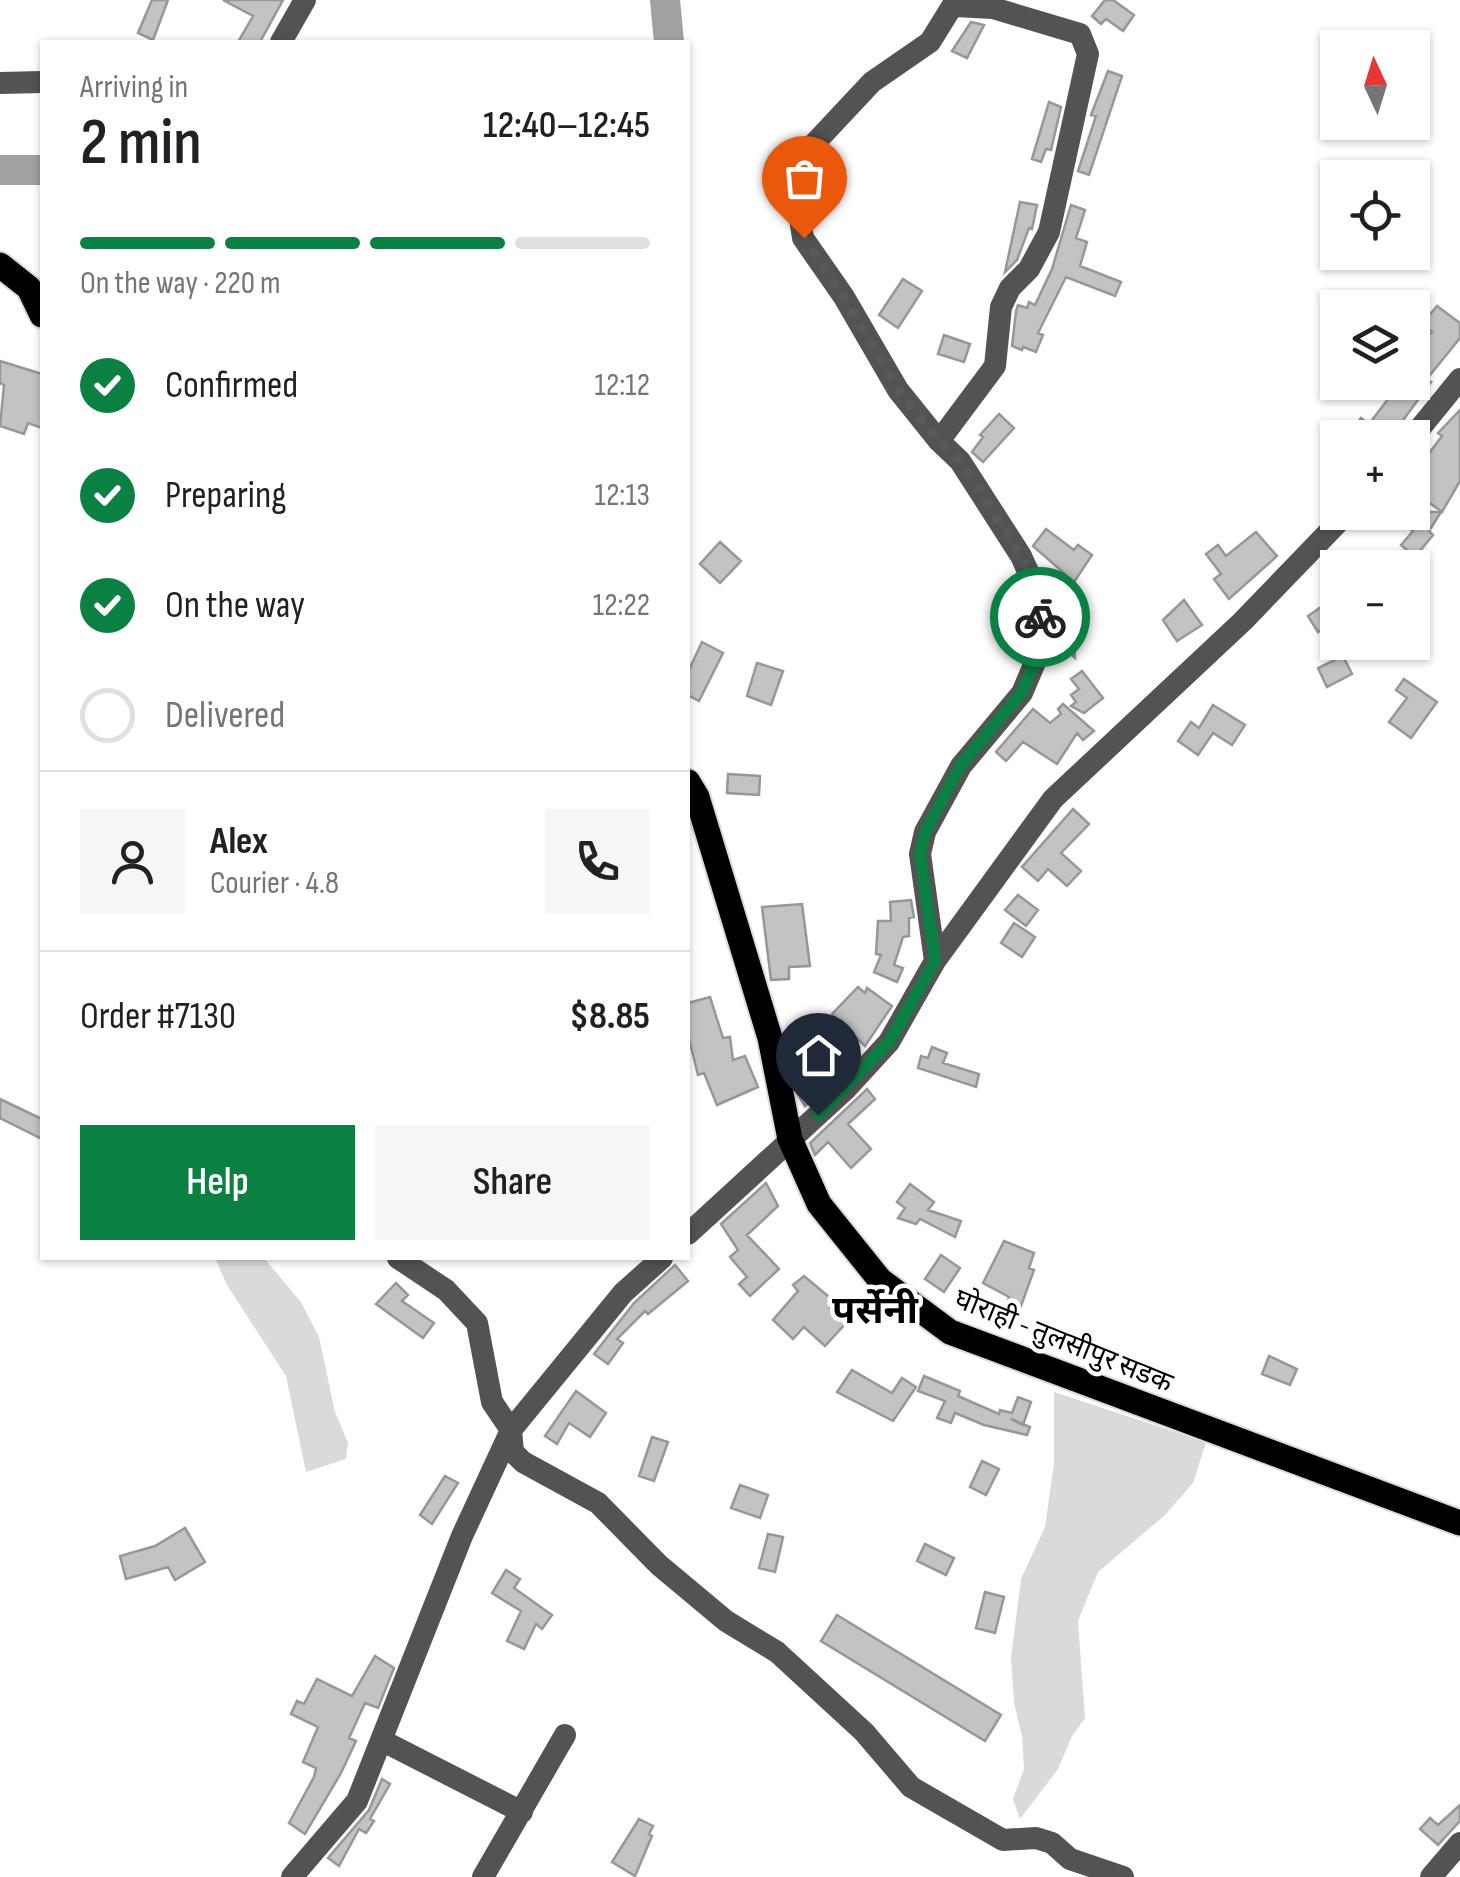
<!DOCTYPE html>
<meta charset="utf-8">
<style>
body{margin:0;font-family:"Sofia Sans Condensed","Noto Sans Devanagari",sans-serif;background:#f6f6f6;color:#202124;height:100vh;display:flex;flex-direction:column;font-size:38px;white-space:nowrap}
*{box-sizing:border-box;margin:0}
p{font-size:32px;color:#757577}
.icon{flex:none;width:55px;height:55px;fill:none;stroke:currentColor;stroke-width:2;stroke-linecap:round;stroke-linejoin:round}
.map{position:relative;flex:1;overflow:hidden}
.drawer{position:absolute;left:40px;top:40px;width:650px;height:1220px;display:flex;flex-direction:column;background:#fff;border-radius:0px;box-shadow:0 2px 8px #0004}
.drawer>*{flex:none}
.needle{width:65px;rotate:356deg}
.tools{position:absolute;left:1320px;top:30px;display:grid;gap:20px}
.tools a{display:grid;place-items:center;width:110px;height:110px;border-radius:0px;background:#fff;box-shadow:0 2px 8px #0004;font-size:50px}
.pin{position:absolute;display:grid;place-items:center;width:85px;height:85px;color:#fff;margin:-102px -42px;border-radius:50% 50% 50% 0;rotate:-45deg;box-shadow:0 0 10px #0007}
.pin .icon{rotate:45deg}
.courier{position:absolute;display:grid;place-items:center;width:100px;height:100px;margin:-50px;border:8px solid #0b8043;border-radius:50%;background:#fff;color:#222;box-shadow:0 2px 12px #0007}
.overview em{font-style:normal;font-weight:600}
.overview div{display:flex;flex-direction:column-reverse}
.overview{display:flex;align-items:center;justify-content:space-between;height:170px;padding:0 40px}
h1{font-size:65px;font-weight:600;line-height:75px}
.bar{display:grid;grid-template-columns:repeat(4,1fr);gap:15px 10px;align-content:center;height:120px;padding:0 40px}
.bar i{height:12px;border-radius:8px;background:#e0e0e0}
.bar .selected{background:#0b8043}
.bar p{grid-column:span 4}
.line{display:flex;align-items:center;gap:25px;padding:0 40px;border-top:2px solid #e0e0e0}
.line div{flex:1}
.round{display:grid;place-items:center;flex:none;width:105px;height:105px;border-radius:0px;background:#f6f6f6}
ol{padding:0 40px;list-style:none}
li{display:flex;align-items:center;gap:30px;height:110px}
li p{margin-inline-start:auto}
li .icon{padding:10px;border-radius:50%;background:#0b8043;color:#fff;stroke-width:4}
li:last-child{color:#757577}
li i{width:55px;height:55px;border:5px solid #e0e0e0;border-radius:50%}
.action{display:flex;gap:20px;margin-top:auto;padding:20px 40px}
.action a{flex:1;height:115px;border-radius:0px;background:#0b8043;color:#fff;font-size:40px;font-weight:600;line-height:115px;text-align:center}
.action a+a{background:#f6f6f6;color:#202124}
.map>svg:first-child{display:block}
.green{fill:#dadada}
.lines{fill:none;stroke-linecap:round;stroke-linejoin:round}
.river{stroke:#a1a1a1;stroke-width:30}
.building{fill:#c3c3c3;stroke:#979797;stroke-width:2.5}
.major-casing{stroke:#dbdbdb;stroke-width:29}
.minor{stroke:#535353;stroke-width:22}
.major{stroke:#000;stroke-width:25}
.done{stroke:#595959;stroke-width:10;stroke-dasharray:0 18}
.route{stroke:#0b8043;stroke-width:12}
.labels{text-anchor:middle;stroke-width:9;stroke-linejoin:round;paint-order:stroke}
.street-label{font-size:28px;fill:#000;stroke:#fff}
.district-label{font-size:38px;font-weight:bold;fill:#000;stroke:#fff}
</style>
<div class="map">
<svg width="1460" height="1877" viewBox="0 0 1460 1877">
<rect width="100%" height="100%" fill="#fff"/>
<path class="green" d="M215 1258H264L301 1302 319 1337 335 1412 348 1443 346 1459 306 1472 286 1376 227 1285Z
M1054 1392 1206 1442 1193 1483 1164 1516 1098 1572 1078 1621 1085 1718 1072 1736 1058 1769 1020 1819 1013 1799 1024 1769 1022 1736 1014 1703 1011 1658 1021 1579 1045 1527 1054 1463Z"/>
<g class="lines">
<path class="river" d="M665 0 669 42
M0 170H42"/>
</g>
<path class="building" d="M152 0H168L153 40 138 33Z
M223 0H283L260 42H238L253 16Z
M1105 0H1113L1134 15 1123 31 1106 19 1101 24 1092 16Z
M971 22 984 25 967 58 952 51Z
M1108 71 1122 76 1089 175 1078 171 1096 116 1091 115Z
M1049 102 1061 107 1051 150 1046 149 1041 162 1032 159Z
M1020 202 1037 205 1032 229 1029 228 1017 260 1005 272Z
M1071 205 1085 210 1076 238 1087 242 1080 266 1121 282 1115 296 1066 277 1038 333 1043 335 1036 352 1023 347 1022 350 1012 346 1016 311 1018 305 1027 308 1029 302 1035 305 1052 269Z
M903 279 922 291 898 328 879 315Z
M1437 306 1460 323V338L1426 380 1431 382 1390 438H1359L1361 435 1353 429 1361 418 1369 424 1401 382H1412V355L1432 332 1422 324Z
M944 335 970 344 964 362 938 354Z
M0 361 42 374V428L28 423 24 434 0 426 4 385 0 383Z
M1460 410V481L1442 512 1412 490V476L1442 436 1438 433Z
M999 414 1014 428 983 462 972 452 983 437 980 435Z
M1390 512H1441L1429 531 1433 535 1415 557 1401 545 1413 531Z
M1046 529 1074 550 1078 545 1092 555 1072 585 1052 597 1049 582 1064 573 1033 546Z
M1256 532 1277 556 1229 599 1214 579 1221 574 1206 554 1218 545 1226 556Z
M720 542 741 561 720 583 700 564Z
M1184 600 1202 625 1177 641 1163 620Z
M1331 600 1338 610V641L1329 626 1318 632 1308 616Z
M1073 610 1075 658 1059 644 1057 611Z
M702 642 723 653 699 701 688 695V672Z
M1343 656 1352 674 1327 687 1318 668Z
M757 663 783 671 771 705 747 696Z
M1082 671 1103 698 1084 713 1071 706 1076 702 1071 695 1079 689 1071 679Z
M1404 679 1437 702 1411 738 1389 722 1407 698 1396 690Z
M1063 704 1094 731 1083 740 1077 733 1057 764 1023 742 1006 761 996 752 1033 709 1050 723 1061 714 1058 709Z
M1213 705 1245 725 1232 745 1213 733 1198 755 1178 741 1191 722 1199 728Z
M728 774 760 776 759 795 727 793Z
M1073 809 1089 824 1061 853 1081 871 1067 886 1048 869 1038 881 1022 867Z
M1018 895 1038 910 1026 926 1005 910Z
M911 900 914 917 909 918V936L903 937 894 965 903 968 897 982 874 972 881 955 876 954 878 921H891L890 902Z
M802 904 810 966 789 967V979L771 980 762 907Z
M1014 923 1035 937 1022 957 1001 943Z
M858 987 865 993 867 988 892 1006 865 1046 832 1014Z
M710 997 723 1038 730 1037 733 1060 745 1056 758 1087 717 1105 704 1073 698 1075 688 1035V1003Z
M812 1037 842 1071 805 1106 797 1093 821 1072 799 1051Z
M932 1047 947 1053 943 1063 979 1074 976 1087 918 1068 921 1056 928 1058Z
M867 1089 875 1099 848 1124 871 1149 851 1168 828 1142 815 1155 810 1143Z
M0 1099 42 1119V1139L0 1118Z
M766 1183 778 1206 747 1235 779 1269 750 1296 739 1284 747 1277 730 1257 738 1250 721 1224Z
M910 1184 934 1202 928 1210 961 1221 955 1237 920 1219 916 1224 898 1218 905 1208 897 1202Z
M1004 1241 1034 1253 1029 1268 1034 1270 1017 1317 1003 1312 1009 1297 983 1283Z
M941 1255 960 1268 944 1292 925 1279Z
M675 1265 688 1281 648 1314 645 1311 617 1339 623 1343 608 1364 594 1354 634 1303Z
M804 1276 835 1302 830 1308 846 1323 825 1346 804 1327 793 1339 773 1320 798 1291 793 1285Z
M396 1283 408 1295 402 1301 434 1323 423 1338 376 1304Z
M1269 1356 1297 1369 1290 1385 1262 1374Z
M852 1370 892 1393 902 1378 916 1387 893 1421 837 1392Z
M924 1376 960 1391 958 1396 999 1414 1000 1410 1012 1413 1018 1397 1031 1402 1023 1425 1011 1419 1030 1427 1027 1435 984 1425 955 1413 951 1423 937 1418 945 1401 918 1391Z
M576 1391 606 1413 590 1437 569 1423 557 1444 545 1436Z
M652 1437 668 1442 654 1481 639 1476Z
M982 1461 999 1469 986 1495 970 1487Z
M445 1476 458 1483 432 1524 420 1515Z
M740 1485 768 1495 760 1518 731 1508Z
M185 1528 205 1562 175 1580 168 1567 126 1579 120 1556 155 1546Z
M768 1534 783 1537 775 1572 759 1568Z
M925 1544 954 1558 946 1575 917 1561Z
M506 1570 520 1579 514 1588 552 1615 542 1629 536 1624 524 1649 507 1641 521 1611 492 1593Z
M985 1592 1004 1597 995 1633 976 1628Z
M837 1615 1001 1715 985 1741 821 1641Z
M375 1656 394 1668 378 1708 365 1703 349 1738 356 1741 341 1773 305 1834 289 1823 314 1777 316 1768 303 1762 318 1727 291 1714 297 1701 304 1704 317 1679 352 1696Z
M382 1779 390 1784 370 1819 374 1821 366 1833 359 1829 339 1866 328 1858 369 1810Z
M1460 1805V1821L1438 1845 1420 1829 1430 1818 1438 1825Z
M639 1819 653 1826 649 1834 652 1836 635 1876 612 1862Z"/>
<g class="lines">
<g class="major-casing">
<path id="major" d="M0 265 29 288 42 315
M688 782 697 797 770 1038 790 1139 819 1204 880 1280 950 1332 1460 1523"/>
</g>
<path class="minor" d="M281 42 305 0
M0 83 42 82
M1412 438 1460 379
M939 441 995 366 1001 307 1010 288 1029 269 1049 232 1088 54 1080 34 993 8 955 6
M935 961 920 854 925 832 961 766 1022 693 1039 653 1041 625 1035 587 1021 556 960 461 939 441 898 390 844 297 803 238 795 186 812 146 872 82 930 42 956 0
M688 1234 845 1090 889 1042 935 961 1053 799 1243 621 1348 512
M398 1258 446 1290 477 1323 492 1402 511 1430 513 1452 523 1462 598 1503 659 1565 726 1621 777 1652 864 1732 911 1787 1003 1840 1036 1838 1052 1843 1070 1859 1123 1877
M381 1740 522 1812
M292 1877 357 1801 462 1536 511 1430 623 1293 662 1258
M483 1877 565 1735
M1431 1877 1460 1843"/>
<use href="#major" class="major"/>
</g>
<g class="lines">
<path class="done" d="M804 238 844 298 898 390 939 441 960 460 1021 556 1035 588 1040 617"/>
<path class="route" d="M818 1115 889 1042 935 961 920 854 925 832 960 766 1022 692 1039 653 1040 617"/>
</g>
<g class="labels">
<g class="street-label">
<text transform="translate(1064 1340) rotate(22)" y="10">घोराही - तुलसीपुर सडक</text>
</g>
<g class="district-label">
<text x="875" y="1323">पर्सेनी</text>
</g>
</g>
</svg>
<div class="tools">
<a><svg class="needle" viewBox="-14 -14 28 28"><path d="M0-13l5 13h-10z" fill="#e53935"/><path d="M0 13l5-13h-10z" fill="#757577"/></svg></a>
<a><svg class="icon" aria-label="locate" viewBox="0 0 24 24"><circle cx="12" cy="12" r="6"/><path d="M12 2v4M12 18v4M2 12h4M18 12h4"/></svg></a>
<a><svg class="icon" aria-label="layers" viewBox="0 0 24 24"><path d="M12 4l9 5-9 5-9-5zM3 14l9 5 9-5"/></svg></a>
<a>+</a>
<a>−</a>
</div>
<div class="pin" style="left:804px;top:238px;background:#ea580c"><svg class="icon" aria-label="bag" viewBox="0 0 24 24"><path d="M5 8h14l-1 12H6zM9 8a3 3 0 0 1 6 0"/></svg></div>
<div class="pin" style="left:818px;top:1115px;background:#1f2937"><svg class="icon" aria-label="home" viewBox="0 0 24 24"><path d="M3 11l9-7 9 7M6 9v11h12V9"/></svg></div>
<div class="courier" style="left:1040px;top:617px"><svg class="icon" aria-label="bike" viewBox="0 0 24 24"><circle cx="6" cy="16" r="4"/><circle cx="18" cy="16" r="4"/><path d="M6 16l4-8h5l3 8M10 8l3 8H6M13 5h3"/></svg></div>
<section class="drawer">
<div class="overview"><div><h1>2 min</h1><p>Arriving in</p></div><em>12:40–12:45</em></div>
<div class="bar"><i class="selected"></i><i class="selected"></i><i class="selected"></i><i></i><p>On the way · 220 m</p></div>
<ol>
<li><svg class="icon" aria-label="check" viewBox="0 0 24 24"><path d="M5 12l5 5 9-10"/></svg>Confirmed<p>12:12</p></li>
<li><svg class="icon" aria-label="check" viewBox="0 0 24 24"><path d="M5 12l5 5 9-10"/></svg>Preparing<p>12:13</p></li>
<li><svg class="icon" aria-label="check" viewBox="0 0 24 24"><path d="M5 12l5 5 9-10"/></svg>On the way<p>12:22</p></li>
<li><i></i>Delivered</li>
</ol>
<div class="line" style="height:180px"><a class="round"><svg class="icon" aria-label="person" viewBox="0 0 24 24"><circle cx="12" cy="8" r="4"/><path d="M4 21q1-7 8-7t8 7"/></svg></a><div><b>Alex</b><p>Courier · 4.8</p></div><a class="round"><svg class="icon" aria-label="phone" viewBox="0 0 24 24"><path d="M5 4h4l2 5-3 2q2 4 5 5l2-3 5 2v4C11 20 4 13 5 4z"/></svg></a></div>
<div class="line" style="height:130px"><div>Order #7130</div><b>$8.85</b></div>
<div class="action"><a>Help</a><a>Share</a></div>
</section>
</div>
